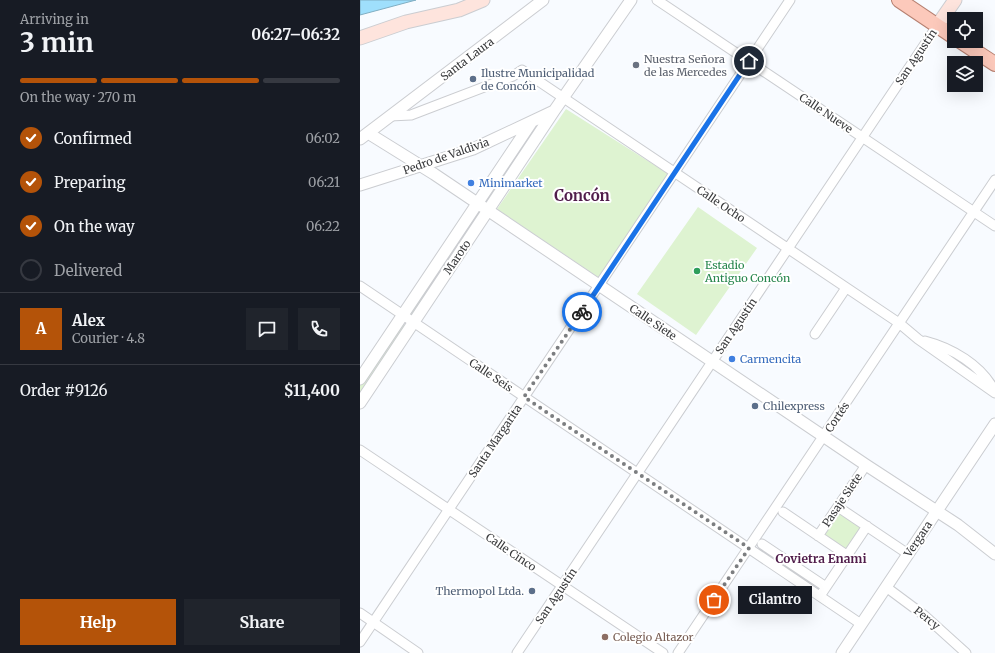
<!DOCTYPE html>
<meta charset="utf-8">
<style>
body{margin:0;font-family:Merriweather,serif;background:#20242c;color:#f1f3f6;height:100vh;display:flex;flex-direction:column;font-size:15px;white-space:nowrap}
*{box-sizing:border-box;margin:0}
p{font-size:13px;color:#9ea1a6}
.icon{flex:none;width:22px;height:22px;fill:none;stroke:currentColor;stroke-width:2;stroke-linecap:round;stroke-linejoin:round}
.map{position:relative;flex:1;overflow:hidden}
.side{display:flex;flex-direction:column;background:#171b24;width:360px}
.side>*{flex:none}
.tools{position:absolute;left:587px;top:12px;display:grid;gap:8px}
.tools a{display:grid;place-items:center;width:36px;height:36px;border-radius:0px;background:#171b24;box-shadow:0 4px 16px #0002;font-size:20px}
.pin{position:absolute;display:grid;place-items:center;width:34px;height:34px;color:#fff;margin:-17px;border:2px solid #fff;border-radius:50%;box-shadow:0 1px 4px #0007}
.courier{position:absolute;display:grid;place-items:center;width:40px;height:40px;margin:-20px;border:3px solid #1a73e8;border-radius:50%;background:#fff;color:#222;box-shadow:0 1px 5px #0007}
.bubble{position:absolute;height:28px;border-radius:0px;background:#171b24;box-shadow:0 4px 16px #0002;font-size:13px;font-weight:700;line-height:28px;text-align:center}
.overview em{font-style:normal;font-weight:700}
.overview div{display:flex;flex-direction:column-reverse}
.overview{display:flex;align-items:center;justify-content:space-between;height:68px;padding:0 20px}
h1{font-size:26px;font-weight:700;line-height:30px}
.bar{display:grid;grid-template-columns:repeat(4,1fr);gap:6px 4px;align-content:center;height:48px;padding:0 20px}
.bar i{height:5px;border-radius:3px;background:#363941}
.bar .on{background:#b45309}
.bar p{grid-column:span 4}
.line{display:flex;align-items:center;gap:10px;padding:0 20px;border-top:1px solid #363941}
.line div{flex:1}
.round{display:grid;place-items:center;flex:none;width:42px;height:42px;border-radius:0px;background:#20242c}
ol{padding:0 20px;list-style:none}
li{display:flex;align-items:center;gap:12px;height:44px}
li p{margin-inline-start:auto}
li .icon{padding:4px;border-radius:50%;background:#b45309;color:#fff;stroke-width:4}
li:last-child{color:#9ea1a6}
li i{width:22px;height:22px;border:2px solid #363941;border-radius:50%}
.primary-button{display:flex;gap:8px;margin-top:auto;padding:8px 20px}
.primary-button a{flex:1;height:46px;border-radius:0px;background:#b45309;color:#fff;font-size:16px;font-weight:700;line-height:46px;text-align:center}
.primary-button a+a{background:#20242c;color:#f1f3f6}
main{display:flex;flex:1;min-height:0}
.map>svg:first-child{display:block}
.green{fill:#def3d1}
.water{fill:#9fdffc;stroke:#80aec2}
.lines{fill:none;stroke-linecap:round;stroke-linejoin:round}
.minor-casing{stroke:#cbcdd1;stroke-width:11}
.tertiary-casing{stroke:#cbcdd1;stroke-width:13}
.secondary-casing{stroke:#cbcdd1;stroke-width:15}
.primary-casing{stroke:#b68071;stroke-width:16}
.minor{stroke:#fff;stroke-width:9}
.tertiary{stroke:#fff;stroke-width:11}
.secondary{stroke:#fee4dd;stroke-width:13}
.primary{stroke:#fcc9bb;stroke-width:14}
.done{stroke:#7c7e80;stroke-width:4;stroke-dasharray:0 7.2}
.route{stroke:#1a73e8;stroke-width:5}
.worship-dot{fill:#6b7280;stroke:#fff;stroke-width:1.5}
.service-dot{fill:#5c6f8a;stroke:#fff;stroke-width:1.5}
.shop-dot{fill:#3f7fe0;stroke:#fff;stroke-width:1.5}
.leisure-dot{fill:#2e9e5b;stroke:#fff;stroke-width:1.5}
.education-dot{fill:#8d6e63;stroke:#fff;stroke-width:1.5}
.labels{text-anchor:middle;stroke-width:4;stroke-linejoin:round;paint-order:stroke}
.street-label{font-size:11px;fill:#393a3c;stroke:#fff}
.worship-label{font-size:11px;fill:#5b616d;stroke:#fff;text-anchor:start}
.service-label{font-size:11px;fill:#4e5e75;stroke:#fff;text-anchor:start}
.shop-label{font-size:11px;fill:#366cbe;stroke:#fff;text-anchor:start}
.leisure-label{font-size:11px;fill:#27864d;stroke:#fff;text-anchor:start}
.education-label{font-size:11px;fill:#785e54;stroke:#fff;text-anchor:start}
.neighbourhood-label{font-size:12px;font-weight:bold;fill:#501d4b;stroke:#fff}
.district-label{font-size:15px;font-weight:bold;fill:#501d4b;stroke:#fff}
</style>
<main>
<section class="side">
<div class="overview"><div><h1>3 min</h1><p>Arriving in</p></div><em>06:27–06:32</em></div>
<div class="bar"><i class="on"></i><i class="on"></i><i class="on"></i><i></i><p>On the way · 270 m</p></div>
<ol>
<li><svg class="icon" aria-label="check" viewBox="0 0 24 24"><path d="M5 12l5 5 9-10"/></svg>Confirmed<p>06:02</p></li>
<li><svg class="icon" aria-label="check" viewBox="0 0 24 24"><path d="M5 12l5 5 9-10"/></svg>Preparing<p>06:21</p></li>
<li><svg class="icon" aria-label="check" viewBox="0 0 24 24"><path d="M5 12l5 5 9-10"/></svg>On the way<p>06:22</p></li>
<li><i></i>Delivered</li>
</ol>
<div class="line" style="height:72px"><b class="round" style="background:#b45309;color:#fff">A</b><div><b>Alex</b><p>Courier · 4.8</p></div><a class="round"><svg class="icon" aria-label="chat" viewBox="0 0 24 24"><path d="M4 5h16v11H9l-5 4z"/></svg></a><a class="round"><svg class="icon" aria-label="phone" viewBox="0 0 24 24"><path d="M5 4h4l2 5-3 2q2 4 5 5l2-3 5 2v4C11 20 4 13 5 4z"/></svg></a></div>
<div class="line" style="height:52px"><div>Order #9126</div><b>$11,400</b></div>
<div class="primary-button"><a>Help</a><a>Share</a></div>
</section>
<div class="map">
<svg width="635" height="653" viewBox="0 0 635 653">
<rect width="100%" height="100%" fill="#f8fbff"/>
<path class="green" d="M206 109 310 175 241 279 137 209Z
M171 130 175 133 134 198 129 194Z
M338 207 397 248 336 335 277 294Z
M113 217 118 222 53 319 47 316Z
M41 324 45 325V329L0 397V385Z
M479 512 502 527 486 551 463 535Z"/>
<path class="water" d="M0 0H56L0 15Z"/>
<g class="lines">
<g class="minor-casing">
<path id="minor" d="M297 0 635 226
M30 116 51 115 153 76 162 70 539 323 558 339 635 393
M0 286 501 624
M455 334 486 288
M565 341C592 348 621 365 634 390
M0 450 303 653
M478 507 548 554
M423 512 488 556
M458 536 506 465
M402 544 466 587
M526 587 565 616 606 653
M460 596 507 526
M0 613 58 653
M0 642 430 0
M157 653 577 26
M318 653 635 180"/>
</g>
<g class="tertiary-casing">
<path id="tertiary" d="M8 133 74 174 506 465 598 525 635 554
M0 139 183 0
M0 185 113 149 194 111
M0 379 171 123
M0 403 194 111 271 0
M482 653 635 424"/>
</g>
<g class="secondary-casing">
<path id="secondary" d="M577 26 595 0
M0 38 46 22 99 10 123 0"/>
</g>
<g class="primary-casing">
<path id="primary" d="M539 0 594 37
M600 41 635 64"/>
</g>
<use href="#minor" class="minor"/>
<use href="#tertiary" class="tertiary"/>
<use href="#secondary" class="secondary"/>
<use href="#primary" class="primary"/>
</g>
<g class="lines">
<path class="done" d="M222 312 164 397 389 548 354 600"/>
<path class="route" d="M222 312 389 61"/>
</g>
<circle class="worship-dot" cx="276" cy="65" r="4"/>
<g class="service-dot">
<circle cx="113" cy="79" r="4"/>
<circle cx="395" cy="406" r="4"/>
<circle cx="172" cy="591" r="4"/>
</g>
<g class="shop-dot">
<circle cx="111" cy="183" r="4"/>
<circle cx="372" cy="359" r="4"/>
</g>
<circle class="leisure-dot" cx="337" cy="271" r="4"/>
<circle class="education-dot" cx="245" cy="637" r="4"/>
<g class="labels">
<g class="street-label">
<text transform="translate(556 57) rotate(-56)" y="4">San Agustín</text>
<text transform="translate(107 59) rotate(-37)" y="4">Santa Laura</text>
<text transform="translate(466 113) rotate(34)" y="4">Calle Nueve</text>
<text transform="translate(86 156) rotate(-19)" y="4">Pedro de Valdivia</text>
<text transform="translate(361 204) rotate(34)" y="4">Calle Ocho</text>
<text transform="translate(97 257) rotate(-56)" y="4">Maroto</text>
<text transform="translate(293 322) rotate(34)" y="4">Calle Siete</text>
<text transform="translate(376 326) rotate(-56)" y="4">San Agustín</text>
<text transform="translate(131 375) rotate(34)" y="4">Calle Seis</text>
<text transform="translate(477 417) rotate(-56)" y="4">Cortés</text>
<text transform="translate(135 441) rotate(-56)" y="4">Santa Margarita</text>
<text transform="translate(482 500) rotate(-56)" y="4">Pasaje Siete</text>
<text transform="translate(558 539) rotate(-56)" y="4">Vergara</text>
<text transform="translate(151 552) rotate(34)" y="4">Calle Cinco</text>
<text transform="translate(196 596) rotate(-56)" y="4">San Agustín</text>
<text transform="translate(567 618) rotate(39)" y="4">Percy</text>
</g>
<g class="worship-label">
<text x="284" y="63">Nuestra Señora<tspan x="284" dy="13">de las Mercedes</tspan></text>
</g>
<g class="service-label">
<text x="121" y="77">Ilustre Municipalidad<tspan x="121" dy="13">de Concón</tspan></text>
<text x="403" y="410">Chilexpress</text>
<text x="164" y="595" text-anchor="end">Thermopol Ltda.</text>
</g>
<g class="shop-label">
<text x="119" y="187">Minimarket</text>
<text x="380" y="363">Carmencita</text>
</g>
<g class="leisure-label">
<text x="345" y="269">Estadio<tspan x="345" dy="13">Antiguo Concón</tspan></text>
</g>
<g class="education-label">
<text x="253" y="641">Colegio Altazor</text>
</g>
<g class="neighbourhood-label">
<text x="461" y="563">Covietra Enami</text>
</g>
<g class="district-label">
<text x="222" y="201">Concón</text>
</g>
</g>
</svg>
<div class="tools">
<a><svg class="icon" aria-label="locate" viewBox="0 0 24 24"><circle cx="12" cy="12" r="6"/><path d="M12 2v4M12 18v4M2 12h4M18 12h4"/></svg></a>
<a><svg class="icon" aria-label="layers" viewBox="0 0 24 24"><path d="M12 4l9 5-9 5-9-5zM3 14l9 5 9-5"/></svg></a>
</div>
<div class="pin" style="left:354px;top:600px;background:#ea580c"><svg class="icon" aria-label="bag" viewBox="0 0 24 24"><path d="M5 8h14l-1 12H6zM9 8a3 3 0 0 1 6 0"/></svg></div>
<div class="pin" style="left:389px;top:61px;background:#1f2937"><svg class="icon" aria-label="home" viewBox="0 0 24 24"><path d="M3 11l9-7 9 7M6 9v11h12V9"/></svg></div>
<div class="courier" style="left:222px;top:312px"><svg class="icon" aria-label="bike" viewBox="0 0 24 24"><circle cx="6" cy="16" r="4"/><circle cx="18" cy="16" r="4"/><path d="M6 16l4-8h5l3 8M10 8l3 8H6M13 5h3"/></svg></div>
<div class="bubble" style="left:378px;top:586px;width:74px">Cilantro</div>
</div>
</main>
